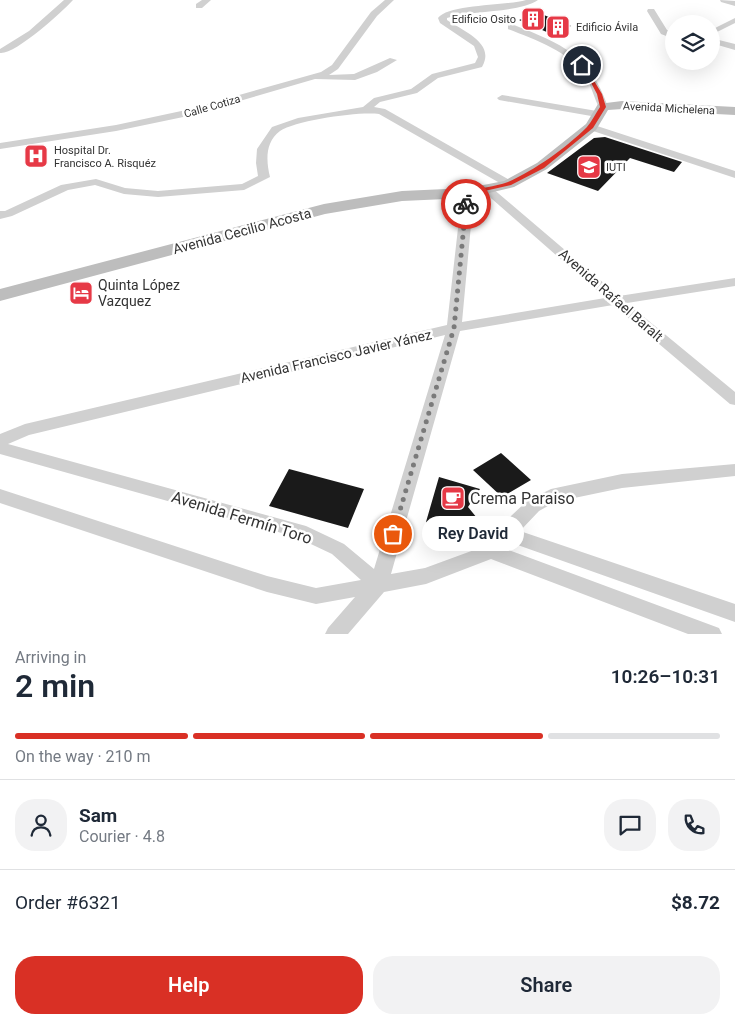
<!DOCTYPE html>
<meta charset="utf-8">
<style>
body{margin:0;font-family:Roboto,sans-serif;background:#f2f2f3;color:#1f2937;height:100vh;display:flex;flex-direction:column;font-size:19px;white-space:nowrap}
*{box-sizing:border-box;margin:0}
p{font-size:16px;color:#747a83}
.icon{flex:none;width:28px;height:28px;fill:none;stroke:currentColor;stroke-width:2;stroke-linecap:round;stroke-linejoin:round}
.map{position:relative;height:634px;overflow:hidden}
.panel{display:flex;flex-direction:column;background:#fff;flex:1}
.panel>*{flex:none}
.fabs{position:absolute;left:665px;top:15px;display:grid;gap:10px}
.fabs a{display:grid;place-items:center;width:55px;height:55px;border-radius:50%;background:#fff;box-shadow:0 5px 20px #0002;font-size:25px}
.pin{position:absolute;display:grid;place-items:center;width:42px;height:42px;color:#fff;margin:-21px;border:2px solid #fff;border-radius:50%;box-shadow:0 1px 5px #0007}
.courier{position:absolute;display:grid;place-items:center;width:50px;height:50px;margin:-25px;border:4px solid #d93025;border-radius:50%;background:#fff;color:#222;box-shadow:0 1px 6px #0007}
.bubble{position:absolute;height:35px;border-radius:18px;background:#fff;box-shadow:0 5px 20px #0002;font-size:16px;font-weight:600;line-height:35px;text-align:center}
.headline em{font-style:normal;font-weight:600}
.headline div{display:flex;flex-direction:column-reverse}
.headline{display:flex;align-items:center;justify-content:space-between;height:85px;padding:0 15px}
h1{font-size:32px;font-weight:600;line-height:38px}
.bar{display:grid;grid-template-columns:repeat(4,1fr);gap:8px 5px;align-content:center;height:60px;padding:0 15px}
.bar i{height:6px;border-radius:4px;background:#e0e1e3}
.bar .current{background:#d93025}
.bar p{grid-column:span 4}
.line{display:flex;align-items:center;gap:12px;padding:0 15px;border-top:1px solid #e0e1e3}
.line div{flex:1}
.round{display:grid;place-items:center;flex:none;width:52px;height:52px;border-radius:20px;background:#f2f2f3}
.cta{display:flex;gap:10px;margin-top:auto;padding:10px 15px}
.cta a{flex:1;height:58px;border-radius:20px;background:#d93025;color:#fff;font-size:20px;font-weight:600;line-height:58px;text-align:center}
.cta a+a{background:#f2f2f3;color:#1f2937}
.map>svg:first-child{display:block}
.building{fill:#1a1a1a}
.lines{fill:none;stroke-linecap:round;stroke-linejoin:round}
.minor{fill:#d0d0d0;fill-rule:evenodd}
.secondary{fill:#bdbdbd;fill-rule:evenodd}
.route{fill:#d93025}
.done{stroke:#7a7a7a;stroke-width:5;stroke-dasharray:0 9}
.labels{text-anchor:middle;stroke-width:5;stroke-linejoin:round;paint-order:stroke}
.far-poi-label{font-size:11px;fill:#333;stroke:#fff;text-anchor:start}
.far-street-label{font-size:11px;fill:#333;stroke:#fff}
.street-label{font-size:14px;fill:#333;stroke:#fff}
.poi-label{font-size:14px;fill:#333;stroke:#fff;text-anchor:start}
.near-poi-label{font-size:16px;fill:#333;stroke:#fff;text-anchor:start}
.near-street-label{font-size:16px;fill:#333;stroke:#fff}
</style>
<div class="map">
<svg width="735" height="634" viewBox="0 0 735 634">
<rect width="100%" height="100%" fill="#fff"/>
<path class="building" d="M539 13 571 26 549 33 519 20Z
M605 137 682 162 674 172 630 158 598 191 547 173 594 138Z
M501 453 531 480 502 497 473 470Z
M289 469 364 489 348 528 269 506Z
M439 477 480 489 468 507 477 518 457 532H437L426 522Z"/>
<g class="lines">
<path class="minor" d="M64 0H73C62 12 15 55 0 53V49L29 31Z
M202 0H211L202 8H196V4Z
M385 0H394L377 16 338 69 329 75 354 74 390 58 397 60 377 72 355 80 315 79 188 116 116 131 0 149V143L116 125 186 110 321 72 332 65 371 12Z
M526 0H538C519 13 472 10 447 18V20C463 31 496 43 482 67L438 78 417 93 380 102 374 107 385 109 513 182 515 184 513 186H505L379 114C361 111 296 120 280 131 265 142 266 161 270 177L244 190 158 197 124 194 95 185 68 190 12 216 0 219V211H5L61 185 96 179 125 188 158 191 242 184 258 176 256 163 257 149 272 127 298 118 363 107 374 98 411 89 432 74 475 63 478 57 474 46 440 23 438 18C449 4 506 6 526 0Z
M720 0 735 1V6L721 2Z
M648 9H654L667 30 674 34V39L661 34 647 11Z
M735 18V23L711 35V30Z
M508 25H514C562 44 590 55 608 107L606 109H600C594 99 592 87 586 77 569 51 536 40 508 29Z
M711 38 735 44V50L711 43Z
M683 61H692L693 64 692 66H686Z
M502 95 597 111 602 114 597 117 499 100 497 98Z
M591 124 735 171V178L587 129 586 127Z
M488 187 492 188 619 296 735 278V286L627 303 735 392V405L730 404 613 305 460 331 391 574 425 568 485 546 503 529 511 516 527 501 551 489 622 474 735 464V476L622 488 555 502 539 511 520 531 735 604V622L512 543 506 549 719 628 722 634H688L491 559 426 584 384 592 348 634H325L328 628 355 597 316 604 267 592 0 503V489L267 576 316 588 361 580 332 554 296 537 0 454V434L25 424 447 325 462 193 468 190 474 193 462 322 605 298 484 192 482 190 484 188ZM445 335 374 569 344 544 306 526 8 444 29 435Z"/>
<path class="secondary" d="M622 101 735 107V115L622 109 608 110 596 130 547 169 514 187 468 198 402 201 325 214 0 301V289L324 204 402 191 468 188 504 181 537 163 586 124 598 104Z"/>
</g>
<path class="route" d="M581 64H584L602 94 606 107 593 128 544 168 511 185 471 194 470 204 464 206 466 191C480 188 494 187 508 182 535 170 566 148 587 127 592 121 596 113 600 107L597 94Z"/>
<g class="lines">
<path class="done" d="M393 534 454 328 466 204"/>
</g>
<defs>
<g id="building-square" transform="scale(1.25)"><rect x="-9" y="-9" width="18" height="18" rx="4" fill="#e63946" stroke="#fff"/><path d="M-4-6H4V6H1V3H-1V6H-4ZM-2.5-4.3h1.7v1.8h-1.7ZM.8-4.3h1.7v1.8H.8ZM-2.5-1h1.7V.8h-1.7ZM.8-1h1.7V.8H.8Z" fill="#fff"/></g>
<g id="hospital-square" transform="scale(1.25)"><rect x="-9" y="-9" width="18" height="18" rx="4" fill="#e63946" stroke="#fff"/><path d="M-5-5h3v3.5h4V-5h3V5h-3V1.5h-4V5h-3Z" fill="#fff"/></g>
<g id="university-square" transform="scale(1.25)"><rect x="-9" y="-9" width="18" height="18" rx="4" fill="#e63946" stroke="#fff"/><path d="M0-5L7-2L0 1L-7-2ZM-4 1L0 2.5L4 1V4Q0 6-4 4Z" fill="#fff"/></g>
<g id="hotel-square" transform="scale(1.25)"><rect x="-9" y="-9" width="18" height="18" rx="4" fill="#e63946" stroke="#fff"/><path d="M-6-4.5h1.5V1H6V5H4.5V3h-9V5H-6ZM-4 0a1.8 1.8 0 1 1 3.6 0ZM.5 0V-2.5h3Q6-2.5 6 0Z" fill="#fff"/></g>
<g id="cafe-square" transform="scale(1.25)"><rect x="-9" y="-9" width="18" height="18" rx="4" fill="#e63946" stroke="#fff"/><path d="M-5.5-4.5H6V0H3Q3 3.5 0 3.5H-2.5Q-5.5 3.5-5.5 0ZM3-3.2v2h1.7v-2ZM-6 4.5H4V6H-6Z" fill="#fff"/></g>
</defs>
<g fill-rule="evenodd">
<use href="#building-square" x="533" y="19"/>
<use href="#building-square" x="558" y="27"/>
<use href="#hospital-square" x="36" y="156"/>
<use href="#university-square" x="589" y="167"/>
<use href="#hotel-square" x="81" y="293"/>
<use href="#cafe-square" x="453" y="498"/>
</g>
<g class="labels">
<g class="far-poi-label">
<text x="516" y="23" text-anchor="end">Edificio Osito</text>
<text x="576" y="31">Edificio Ávila</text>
<text x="54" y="154">Hospital Dr.<tspan x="54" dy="13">Francisco A. Risquéz</tspan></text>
<text x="606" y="171">IUTI</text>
</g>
<g class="far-street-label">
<text transform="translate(212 106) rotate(-16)" y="4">Calle Cotiza</text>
<text transform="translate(669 108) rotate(3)" y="4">Avenida Michelena</text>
</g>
<g class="street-label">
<text transform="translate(242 231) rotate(-15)" y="5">Avenida Cecilio Acosta</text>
<text transform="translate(611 295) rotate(41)" y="5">Avenida Rafael Baralt</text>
<text transform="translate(336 356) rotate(-13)" y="5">Avenida Francisco Javier Yánez</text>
</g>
<g class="poi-label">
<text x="98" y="290">Quinta López<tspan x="98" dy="16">Vazquez</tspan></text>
</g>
<g class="near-poi-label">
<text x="470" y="504">Crema Paraiso</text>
</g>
<g class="near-street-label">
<text transform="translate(242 517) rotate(17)" y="6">Avenida Fermín Toro</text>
</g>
</g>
</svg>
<div class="fabs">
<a><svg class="icon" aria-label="layers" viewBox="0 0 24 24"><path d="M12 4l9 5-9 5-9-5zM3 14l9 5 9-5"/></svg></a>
</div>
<div class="pin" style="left:393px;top:534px;background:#ea580c"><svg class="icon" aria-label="bag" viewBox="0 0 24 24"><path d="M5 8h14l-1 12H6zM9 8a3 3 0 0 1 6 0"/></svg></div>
<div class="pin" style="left:582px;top:65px;background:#1f2937"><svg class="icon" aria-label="home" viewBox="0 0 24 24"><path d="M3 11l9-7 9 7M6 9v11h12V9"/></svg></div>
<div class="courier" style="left:466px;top:204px"><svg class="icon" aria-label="bike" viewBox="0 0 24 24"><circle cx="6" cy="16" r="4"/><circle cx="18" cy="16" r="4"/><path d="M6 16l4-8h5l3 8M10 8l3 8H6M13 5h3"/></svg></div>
<div class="bubble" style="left:422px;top:516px;width:102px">Rey David</div>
</div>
<section class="panel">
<div class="headline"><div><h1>2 min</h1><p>Arriving in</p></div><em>10:26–10:31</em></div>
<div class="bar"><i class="current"></i><i class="current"></i><i class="current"></i><i></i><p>On the way · 210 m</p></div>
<div class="line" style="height:90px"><a class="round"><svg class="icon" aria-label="person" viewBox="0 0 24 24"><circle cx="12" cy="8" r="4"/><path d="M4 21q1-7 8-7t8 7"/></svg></a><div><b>Sam</b><p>Courier · 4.8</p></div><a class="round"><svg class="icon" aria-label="chat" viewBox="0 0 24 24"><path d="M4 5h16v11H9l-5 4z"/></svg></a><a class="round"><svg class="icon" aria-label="phone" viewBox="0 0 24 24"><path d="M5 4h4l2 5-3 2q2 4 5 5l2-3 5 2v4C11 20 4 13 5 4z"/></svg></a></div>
<div class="line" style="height:65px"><div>Order #6321</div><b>$8.72</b></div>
<div class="cta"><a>Help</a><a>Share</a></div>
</section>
